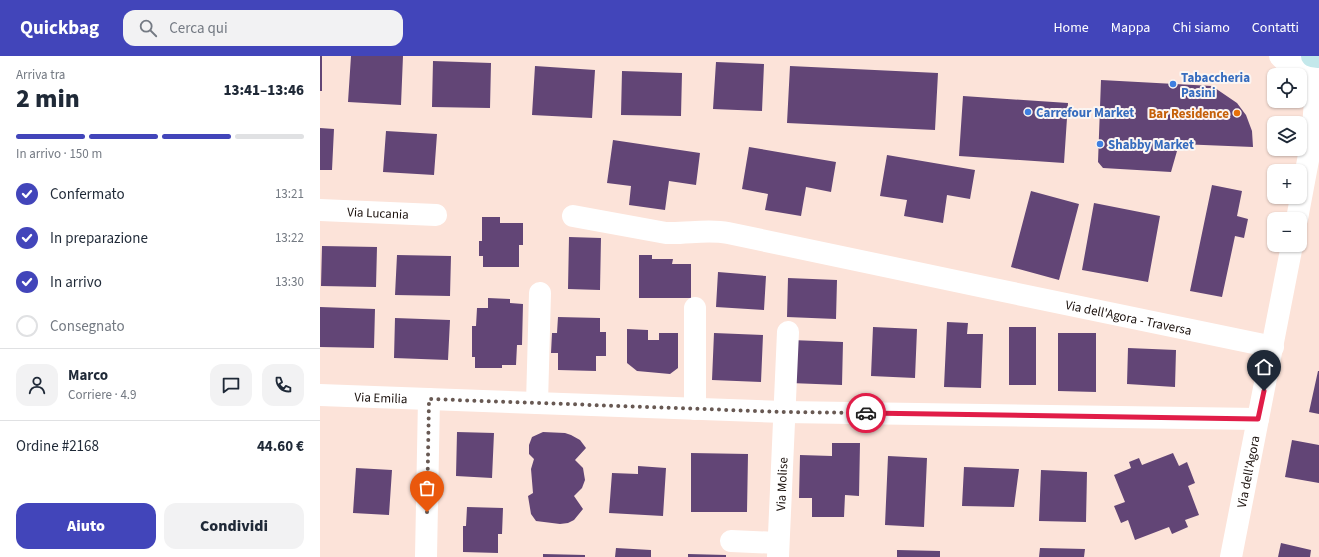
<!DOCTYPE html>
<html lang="it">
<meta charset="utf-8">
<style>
body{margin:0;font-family:"Source Sans 3",sans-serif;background:#f2f2f3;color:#1f2937;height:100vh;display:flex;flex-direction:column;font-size:15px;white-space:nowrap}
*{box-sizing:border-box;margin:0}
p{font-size:13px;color:#747a83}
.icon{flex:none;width:22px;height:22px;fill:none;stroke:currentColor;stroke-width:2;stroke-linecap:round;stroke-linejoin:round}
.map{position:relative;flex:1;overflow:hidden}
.details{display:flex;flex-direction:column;background:#fff;width:320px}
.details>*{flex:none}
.controls{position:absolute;left:947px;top:12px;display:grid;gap:8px}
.controls a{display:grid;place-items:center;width:40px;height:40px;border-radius:8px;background:#fff;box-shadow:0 1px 3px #0004;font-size:20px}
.pin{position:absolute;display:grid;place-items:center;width:34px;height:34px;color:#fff;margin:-41px -17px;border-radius:50% 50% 50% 0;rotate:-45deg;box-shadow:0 0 4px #0007}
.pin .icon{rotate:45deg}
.courier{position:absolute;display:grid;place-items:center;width:40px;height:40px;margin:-20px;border:3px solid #e11d48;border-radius:50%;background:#fff;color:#222;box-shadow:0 1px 5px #0007}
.summary em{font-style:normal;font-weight:800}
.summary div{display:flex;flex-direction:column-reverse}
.summary{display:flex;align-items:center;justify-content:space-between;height:68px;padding:0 16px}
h1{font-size:26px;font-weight:800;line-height:30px}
.bar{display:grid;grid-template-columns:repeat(4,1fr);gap:6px 4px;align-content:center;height:48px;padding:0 16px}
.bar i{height:5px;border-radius:3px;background:#e0e1e3}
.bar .selected{background:#4245ba}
.bar p{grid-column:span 4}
.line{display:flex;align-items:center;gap:10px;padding:0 16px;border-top:1px solid #e0e1e3}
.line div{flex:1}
.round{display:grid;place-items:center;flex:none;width:42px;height:42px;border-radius:12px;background:#f2f2f3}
ol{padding:0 16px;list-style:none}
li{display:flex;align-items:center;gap:12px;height:44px}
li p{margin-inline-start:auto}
li .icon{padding:4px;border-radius:50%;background:#4245ba;color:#fff;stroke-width:4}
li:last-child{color:#747a83}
li i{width:22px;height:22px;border:2px solid #e0e1e3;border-radius:50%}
.button{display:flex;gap:8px;margin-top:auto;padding:8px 16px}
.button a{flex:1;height:46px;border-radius:12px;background:#4245ba;color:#fff;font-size:16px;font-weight:800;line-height:46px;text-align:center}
.button a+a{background:#f2f2f3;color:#1f2937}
header{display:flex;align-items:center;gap:24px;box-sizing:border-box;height:56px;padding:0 20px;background:#4245ba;color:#fff}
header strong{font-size:19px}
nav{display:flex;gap:22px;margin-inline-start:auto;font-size:14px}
.search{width:280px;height:36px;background:#f2f2f3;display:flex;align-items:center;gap:10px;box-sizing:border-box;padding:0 14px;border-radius:12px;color:#747a83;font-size:15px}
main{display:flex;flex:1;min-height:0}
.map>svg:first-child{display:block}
.building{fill:#624576}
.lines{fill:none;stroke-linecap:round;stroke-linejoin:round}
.minor{stroke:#fff;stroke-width:22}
.tertiary{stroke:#fff;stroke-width:22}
.secondary{stroke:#c3e8eb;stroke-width:22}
.done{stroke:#685953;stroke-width:4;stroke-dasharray:0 7.2}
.route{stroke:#e11d48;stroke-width:5}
.shop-dot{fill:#3f7fe0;stroke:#fbf5f2;stroke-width:1.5}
.food-dot{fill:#e8710a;stroke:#fbf5f2;stroke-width:1.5}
.labels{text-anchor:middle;stroke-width:4;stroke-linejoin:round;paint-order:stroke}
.shop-label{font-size:13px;font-weight:bold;fill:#366cbe;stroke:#fbf5f2;text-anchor:start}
.food-label{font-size:13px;font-weight:bold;fill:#c56008;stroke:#fbf5f2;text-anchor:end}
.street-label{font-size:13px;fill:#190f0b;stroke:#fbf5f2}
</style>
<header>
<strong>Quickbag</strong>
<div class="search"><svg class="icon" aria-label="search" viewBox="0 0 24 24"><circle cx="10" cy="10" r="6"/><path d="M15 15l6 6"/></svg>Cerca qui</div>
<nav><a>Home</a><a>Mappa</a><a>Chi siamo</a><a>Contatti</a></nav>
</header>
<main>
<section class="details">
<div class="summary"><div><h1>2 min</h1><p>Arriva tra</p></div><em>13:41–13:46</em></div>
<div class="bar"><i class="selected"></i><i class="selected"></i><i class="selected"></i><i></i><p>In arrivo · 150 m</p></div>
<ol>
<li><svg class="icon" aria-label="check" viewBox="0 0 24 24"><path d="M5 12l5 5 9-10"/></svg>Confermato<p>13:21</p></li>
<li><svg class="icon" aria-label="check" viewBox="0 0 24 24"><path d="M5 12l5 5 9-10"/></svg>In preparazione<p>13:22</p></li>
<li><svg class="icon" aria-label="check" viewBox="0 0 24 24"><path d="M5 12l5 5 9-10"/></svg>In arrivo<p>13:30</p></li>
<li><i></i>Consegnato</li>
</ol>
<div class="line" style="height:72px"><a class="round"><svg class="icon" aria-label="person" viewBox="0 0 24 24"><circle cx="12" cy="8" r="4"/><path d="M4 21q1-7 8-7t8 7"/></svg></a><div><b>Marco</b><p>Corriere · 4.9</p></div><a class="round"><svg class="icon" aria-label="chat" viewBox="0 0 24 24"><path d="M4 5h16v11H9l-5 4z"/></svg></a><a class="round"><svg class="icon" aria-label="phone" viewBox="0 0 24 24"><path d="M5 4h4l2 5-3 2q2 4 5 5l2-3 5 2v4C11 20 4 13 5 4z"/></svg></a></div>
<div class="line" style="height:52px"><div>Ordine #2168</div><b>44.60 €</b></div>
<div class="button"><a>Aiuto</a><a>Condividi</a></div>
</section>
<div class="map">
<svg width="999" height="501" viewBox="0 0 999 501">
<rect width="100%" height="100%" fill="#fce3d9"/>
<path class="building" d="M0 0H2V35H0Z
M31 0H83L81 49 28 46Z
M113 5 171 7 170 52 112 51Z
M396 6 444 8 442 55 393 53Z
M215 10 275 14 272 62 212 59Z
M470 10 618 17 615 74 467 67Z
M302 15 362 17 361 60 301 59Z
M781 24 892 30 917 47 926 59 932 75 933 91 859 88 851 116 783 112 778 106Z
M643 40 748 47 744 107 639 100Z
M0 72 14 73 12 114H0Z
M66 75 117 78 114 119 63 116Z
M293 84 380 97 376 129 349 125 345 154 309 149 311 130 287 127Z
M429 91 516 106 511 136 486 131 481 160 445 154 448 138 422 133Z
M567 99 655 114 650 143 627 139 623 167 584 160 587 144 560 140Z
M892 129 922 135 917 160 928 163 924 182 915 180 902 241 870 235Z
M711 135 759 148 739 224 691 211Z
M774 147 840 160 828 226 762 214Z
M162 161H180V167H203V189H199V211H163V200H159V185H162Z
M249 181 281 182 280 234 248 233Z
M2 190 57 191 56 231 1 230Z
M77 199 131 200 130 240 75 239Z
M319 199H332V203H353L352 208H371V242H319Z
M398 216 446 220 444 254 396 251Z
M468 222 517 224 516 263 467 261Z
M168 242 190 243V247L203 248 202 289H197L196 309H182V312H155V301H152V270H156L157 252H168Z
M0 251 55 253 54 292 0 291Z
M238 261 280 262V276H286V300H276V315L238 314V297H231L232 277H237Z
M75 262 130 264 128 304 74 302Z
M627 266 648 267 647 278H663L661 332 624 331Z
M553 271 597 273 595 322 551 320Z
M689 271H716V329H689Z
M307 273 328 274V284H339V277H358V312L350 318 317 315 307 307Z
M394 277 443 279 441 326 392 324Z
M738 277H776V336L738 335Z
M471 284 523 286 522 329 470 327Z
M808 292 856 294 855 331 807 328Z
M998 315H999V358L989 356Z
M137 376 174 377 172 422 136 420Z
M223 376 245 377 251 379 260 384 266 392 255 404 263 412 265 424 262 432 254 440 263 453 254 464 248 467 240 468 216 465 211 458 208 440 213 437 211 413 214 403 209 398V389L212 381Z
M972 384 999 389V427L965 421Z
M512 387H540L539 440 525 439 524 461H492V442H479L480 399 512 400Z
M371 397 428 398 427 456H371Z
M853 397 859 410 867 406 875 427 868 430 879 459 865 464 868 471 852 478 849 471 815 484 808 464 801 467 794 450 805 446 794 419 811 412 809 406 819 402 822 409Z
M568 400 607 402 604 471 565 469Z
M318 410 346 412 343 460 289 457 292 417 318 418Z
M644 411 699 413 694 451 642 450Z
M36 412 72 414 69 459 33 457Z
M721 414 767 416 766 466 719 465Z
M147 451 183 452 182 478H178V497L143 496V470H146Z
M961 487 991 494 990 501H958Z
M296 492 331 494V501H295Z
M720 492 765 493 764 501H719Z
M577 494 620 495V501H577Z
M223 498 265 499V501H223Z
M368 498 406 499V501H368Z"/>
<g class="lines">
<g class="minor">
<path id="s1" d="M0 154 116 159"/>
<path id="s2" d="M253 160 346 177C367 178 387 173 408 177L664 231 953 291"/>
<path id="s3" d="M0 339 464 356 938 363"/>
<path d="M217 347 220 237"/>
<path d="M375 353V252"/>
<path d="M411 485 458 487"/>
<path d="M106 501 109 343"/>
<path id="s4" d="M458 501 468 276"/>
</g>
<g class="tertiary">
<path d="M960 0 969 9 974 19"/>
<path d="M977 163 992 83 995 45V31L989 13 982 0"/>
<path id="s5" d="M911 501 972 189"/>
</g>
<path class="secondary" d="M992 0 999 1"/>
</g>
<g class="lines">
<path class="done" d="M107 456 109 343 464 356 546 357"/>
<path class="route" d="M546 357 938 363 944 335"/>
</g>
<g class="shop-dot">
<circle cx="853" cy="28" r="4"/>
<circle cx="708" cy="56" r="4"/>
<circle cx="780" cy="88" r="4"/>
</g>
<circle class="food-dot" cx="917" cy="57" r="4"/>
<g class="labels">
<g class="shop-label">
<text x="861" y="26">Tabaccheria<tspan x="861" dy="15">Pasini</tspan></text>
<text x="716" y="61">Carrefour Market</text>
<text x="788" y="93">Shabby Market</text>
</g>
<g class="food-label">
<text x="909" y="62">Bar Residence</text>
</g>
<g class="street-label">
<text dy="5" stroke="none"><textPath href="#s1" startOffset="58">Via Lucania</textPath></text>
<text dy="5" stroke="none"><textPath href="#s2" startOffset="566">Via dell'Agora - Traversa</textPath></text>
<text dy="5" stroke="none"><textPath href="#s3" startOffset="61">Via Emilia</textPath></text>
<text dy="5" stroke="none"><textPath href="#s5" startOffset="87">Via dell'Agora</textPath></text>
<text dy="5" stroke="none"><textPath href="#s4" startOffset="73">Via Molise</textPath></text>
</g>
</g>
</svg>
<div class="controls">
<a><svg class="icon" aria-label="locate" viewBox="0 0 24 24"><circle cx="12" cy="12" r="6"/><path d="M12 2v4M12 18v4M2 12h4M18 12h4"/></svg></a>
<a><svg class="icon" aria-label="layers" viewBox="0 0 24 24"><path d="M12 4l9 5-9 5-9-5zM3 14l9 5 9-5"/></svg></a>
<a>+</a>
<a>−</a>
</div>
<div class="pin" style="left:107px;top:456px;background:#ea580c"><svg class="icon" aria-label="bag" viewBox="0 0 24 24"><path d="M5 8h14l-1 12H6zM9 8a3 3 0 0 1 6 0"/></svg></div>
<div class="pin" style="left:944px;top:335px;background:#1f2937"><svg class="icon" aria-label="home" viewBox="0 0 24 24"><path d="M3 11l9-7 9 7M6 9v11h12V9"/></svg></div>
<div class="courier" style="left:546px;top:357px"><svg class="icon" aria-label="car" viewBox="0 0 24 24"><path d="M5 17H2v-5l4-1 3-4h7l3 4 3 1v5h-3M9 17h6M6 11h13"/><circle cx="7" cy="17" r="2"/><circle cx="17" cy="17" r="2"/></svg></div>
</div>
</main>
